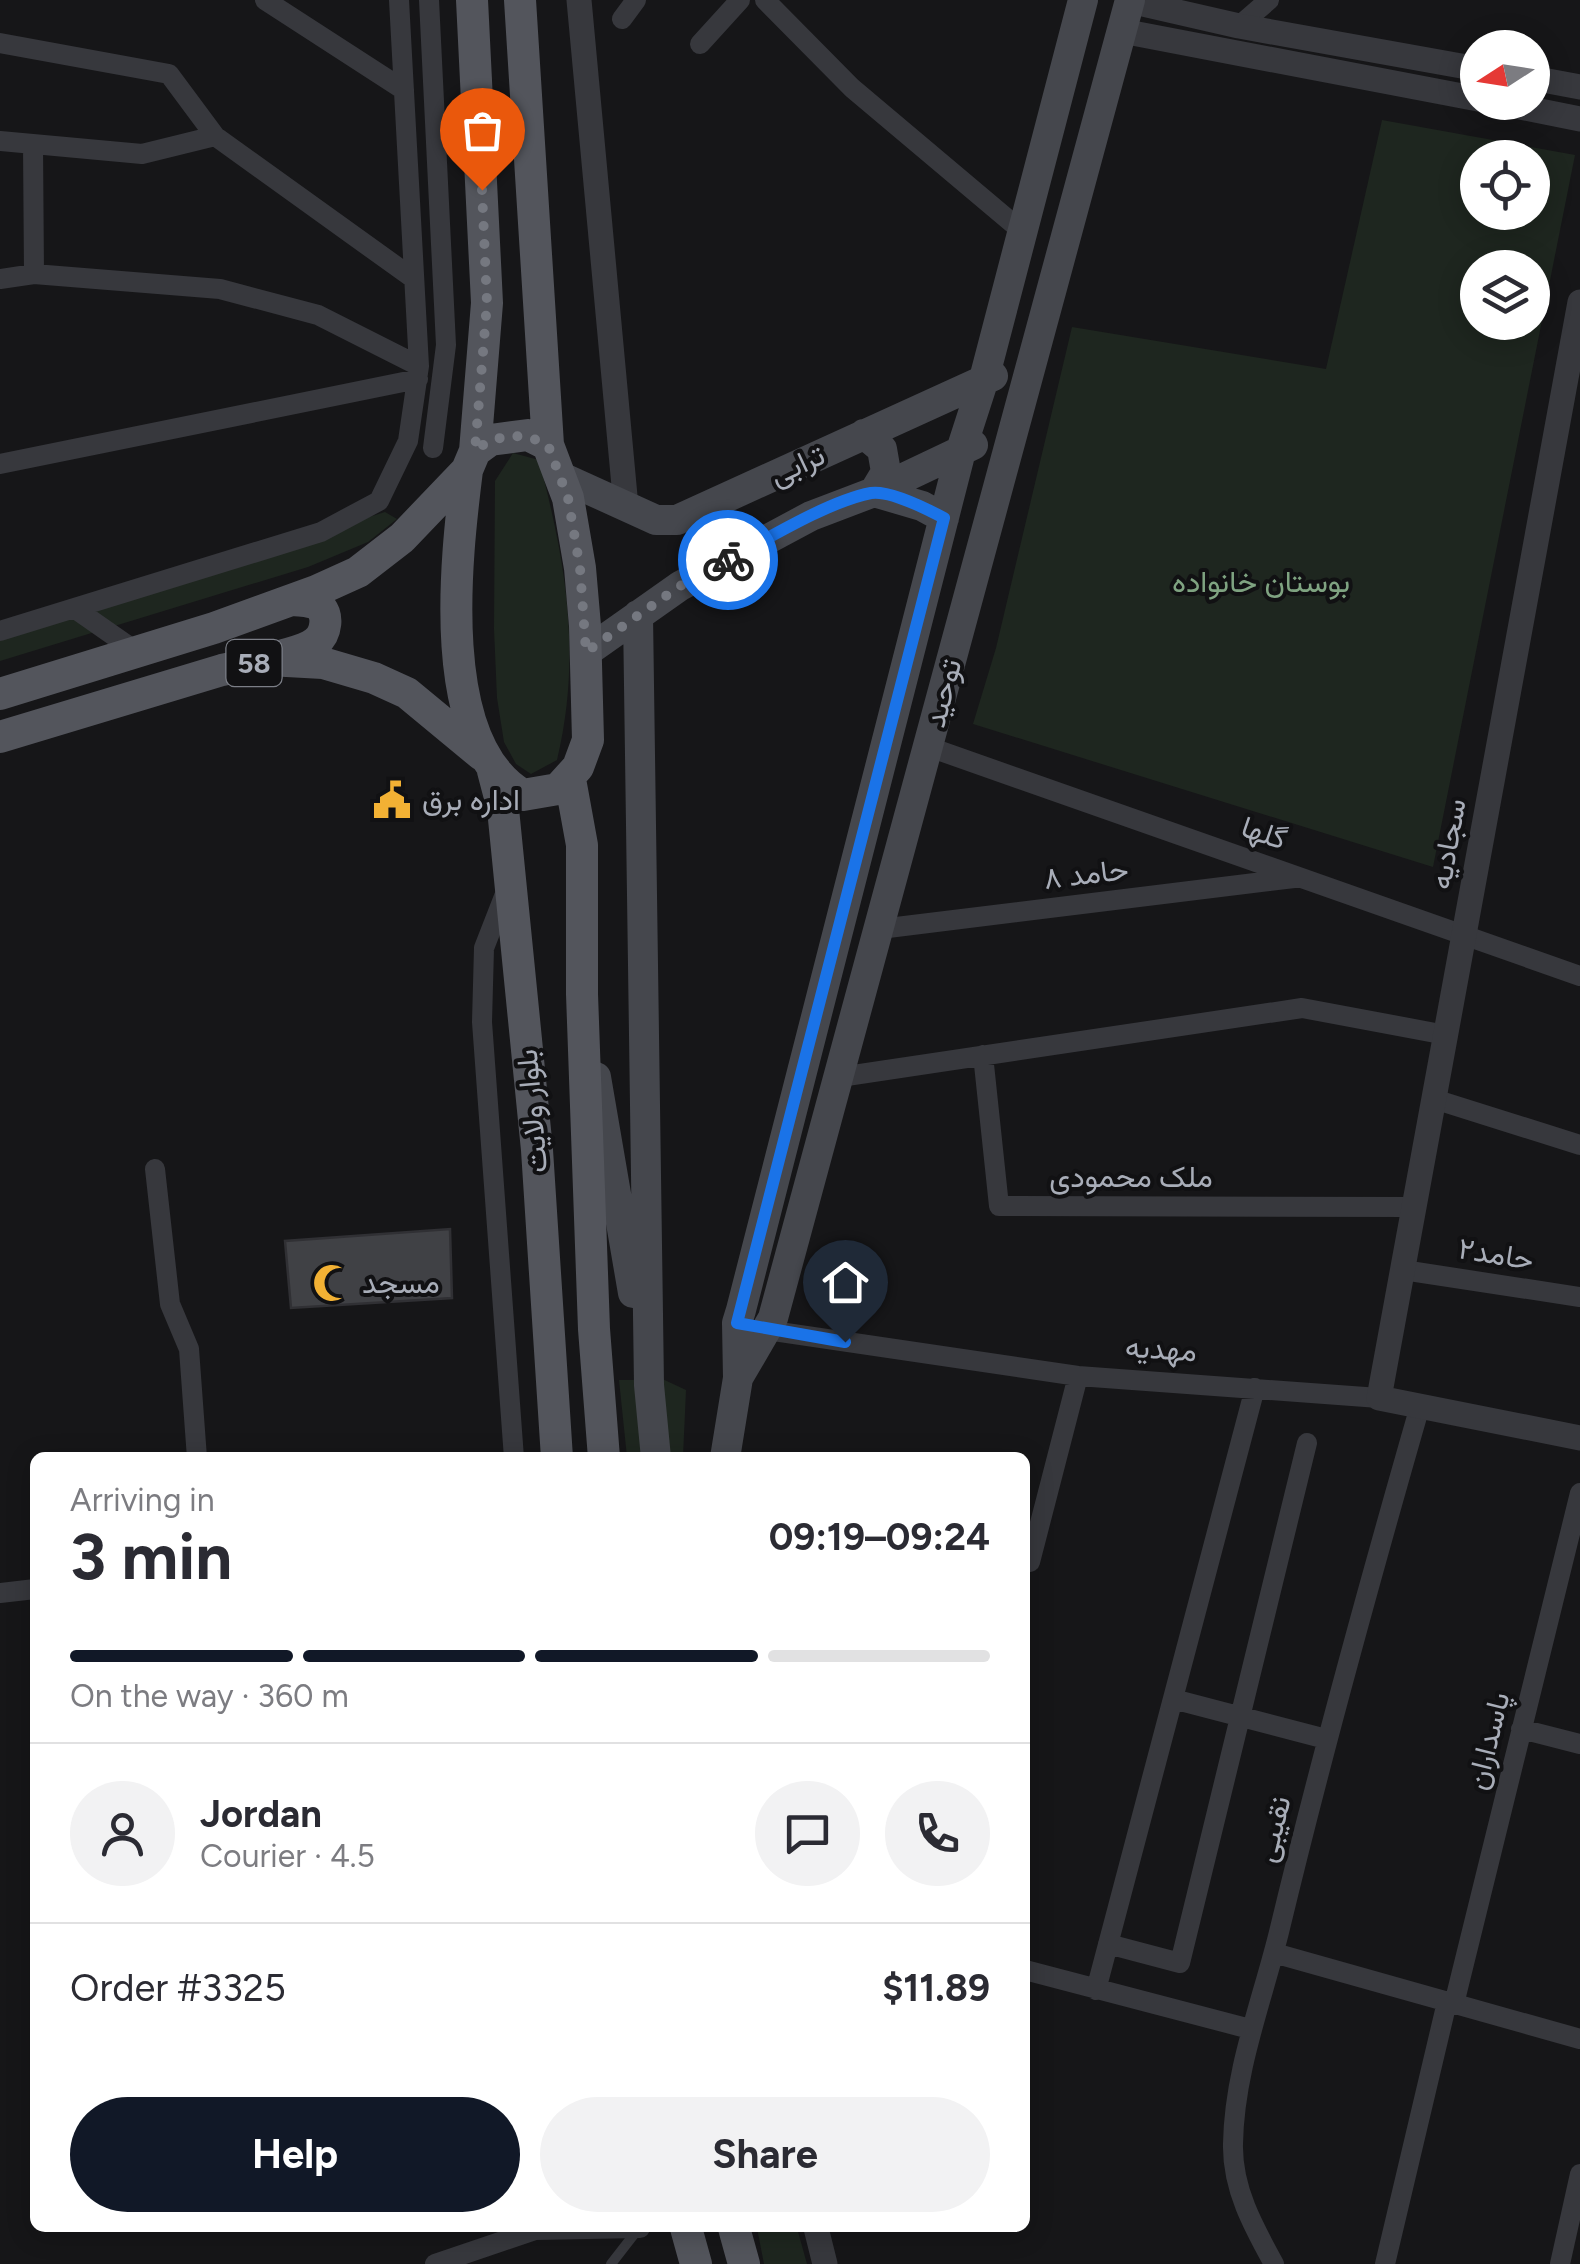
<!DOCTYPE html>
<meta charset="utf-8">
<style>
body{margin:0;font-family:Figtree,Vazirmatn,sans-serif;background:#f2f2f3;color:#2b2b33;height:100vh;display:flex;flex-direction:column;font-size:38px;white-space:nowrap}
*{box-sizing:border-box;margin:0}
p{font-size:32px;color:#7c7c81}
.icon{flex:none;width:55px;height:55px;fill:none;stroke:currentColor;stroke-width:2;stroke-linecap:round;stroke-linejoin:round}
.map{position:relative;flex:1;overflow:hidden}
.drawer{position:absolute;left:30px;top:1452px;width:1000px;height:780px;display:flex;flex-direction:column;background:#fff;border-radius:15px;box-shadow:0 5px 25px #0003}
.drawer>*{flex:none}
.needle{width:65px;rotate:258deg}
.buttons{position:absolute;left:1460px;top:30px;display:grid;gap:20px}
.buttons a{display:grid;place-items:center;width:90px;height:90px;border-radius:50%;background:#fff;box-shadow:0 5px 25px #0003;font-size:50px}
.pin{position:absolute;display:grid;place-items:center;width:85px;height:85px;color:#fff;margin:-102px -42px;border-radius:50% 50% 50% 0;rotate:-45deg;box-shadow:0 0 10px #0007}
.pin .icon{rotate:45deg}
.courier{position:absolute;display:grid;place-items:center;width:100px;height:100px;margin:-50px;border:8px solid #1a73e8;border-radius:50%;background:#fff;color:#222;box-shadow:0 2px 12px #0007}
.summary em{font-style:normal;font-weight:700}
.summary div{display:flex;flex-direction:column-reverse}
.summary{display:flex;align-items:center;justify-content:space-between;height:170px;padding:0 40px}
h1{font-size:65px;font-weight:700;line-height:75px}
.bar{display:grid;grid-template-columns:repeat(4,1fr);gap:15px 10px;align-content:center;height:120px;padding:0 40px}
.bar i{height:12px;border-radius:8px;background:#e1e1e2}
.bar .active{background:#111827}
.bar p{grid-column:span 4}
.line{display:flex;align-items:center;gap:25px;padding:0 40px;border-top:2px solid #e1e1e2}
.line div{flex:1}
.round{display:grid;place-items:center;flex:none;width:105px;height:105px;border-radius:52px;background:#f2f2f3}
.primary-button{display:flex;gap:20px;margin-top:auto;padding:20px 40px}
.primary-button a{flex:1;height:115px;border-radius:60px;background:#111827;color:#fff;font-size:40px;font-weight:700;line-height:115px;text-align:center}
.primary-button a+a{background:#f2f2f3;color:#2b2b33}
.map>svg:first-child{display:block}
.green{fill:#1e261f;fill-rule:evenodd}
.building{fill:#404145;stroke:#303034;stroke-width:2.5}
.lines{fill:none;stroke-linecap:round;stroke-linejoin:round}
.service{stroke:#37383d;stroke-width:10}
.minor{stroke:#37383d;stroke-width:20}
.tertiary{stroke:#37383d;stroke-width:25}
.secondary{stroke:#45474d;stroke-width:30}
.primary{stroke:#53555c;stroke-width:32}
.done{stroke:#757880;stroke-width:10;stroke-dasharray:0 18}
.route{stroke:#1a73e8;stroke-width:12}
.labels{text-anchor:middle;stroke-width:8;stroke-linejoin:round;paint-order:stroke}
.shield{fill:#111113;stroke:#7b7e86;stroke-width:2.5}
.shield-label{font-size:28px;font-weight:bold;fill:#a8adb8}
.street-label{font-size:30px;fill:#a8adb8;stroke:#111113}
.park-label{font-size:30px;fill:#7fa381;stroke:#111113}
.poi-label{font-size:30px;fill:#a8adb8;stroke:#111113;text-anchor:start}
</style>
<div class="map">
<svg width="1580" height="2264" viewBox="0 0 1580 2264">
<rect width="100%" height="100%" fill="#161618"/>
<path class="green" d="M1382 120 1575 155 1433 867 973 724 996 648 1072 327 1326 369ZM1478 158H1532V212H1478ZM1478 268H1532V322H1478Z
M513 453 539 460C566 563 582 655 557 760L531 774 516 764 504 742 497 698 494 629 495 481Z
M385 512 397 519 368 542 308 567 0 661V633Z
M656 1376 686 1390 683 1457H669Z
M619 1380H636L647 1457H627Z
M757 2228H797L807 2264H764Z"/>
<path class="building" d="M450 1229 452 1298 291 1308 285 1241Z"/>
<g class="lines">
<path class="service" d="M611 2264 639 2228"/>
<path class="minor" d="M265 0 404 90
M429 0 446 345 433 448
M765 0 852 88 1023 232
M622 19 636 0
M1239 26 1269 0
M0 43 169 74 215 136 414 279
M700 44 740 0
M0 141 142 154 215 136
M33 145 34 274
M0 279 34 274 220 289 318 315 419 366
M0 464 418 379
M74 608 137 652
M0 631 321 532 379 501 408 441 419 366 399 0
M929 747 1580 976
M507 889 484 948 482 1022 514 1458
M880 929 1294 878
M983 1055 999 1206 1414 1207
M840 1077 1302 1008 1446 1035
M1434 1099 1580 1145
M155 1169 170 1304 189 1349 197 1458
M1403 1270 1580 1297
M759 1329 1078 1376 1379 1398
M1030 1562 1078 1376
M0 1593 35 1589
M1173 1699 1326 1739
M1521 1729 1580 1744
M1108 1944 1180 1963 1307 1443
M1274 1953 1580 2039
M1025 1970 1250 2029
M1096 1990 1255 1388
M1454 2004 1580 1493
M435 2264 535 2230 640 2228
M1274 2264C1253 2226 1232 2188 1233 2144 1234 2070 1263 1999 1280 1928 1322 1753 1370 1580 1420 1406
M1385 2264 1447 2002
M1560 2264 1580 2174"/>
<path class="tertiary" d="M579 0 626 507
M1130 1 1239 26 1478 69
M1122 31 1478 99
M1532 78 1580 87
M1495 102 1580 119
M1580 302 1379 1398 1580 1438
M816 2228 825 2264"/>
<path class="secondary" d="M864 434 882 449 886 472 874 492 922 506 944 518
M559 476 656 520H677L993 376
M638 615 649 1385 656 1458
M585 653 680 586 811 516 874 492 973 445
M596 1077 633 1293
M738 1378 773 1318 1130 0
M725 1458 738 1378 737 1323 741 1310 962 447 984 379 1083 0"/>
<path class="primary" d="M472 0 487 303 475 451
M520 0 548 445
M278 657C289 653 307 650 316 642 326 634 330 614 318 605 313 601 300 601 294 600
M0 694 214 628 316 591 358 572 402 538 467 470 475 451 490 440 528 435 548 445 568 498 580 568 585 626 588 740 578 767 558 789 523 795C434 743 456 558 467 470
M0 737 222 670 269 660 323 663 374 678 407 693 482 755
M493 771 503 809 537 1150 557 1458
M570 779 582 845V994L594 1329 604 1458
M686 2228 696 2264
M734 2228 744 2264"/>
</g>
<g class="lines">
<path class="done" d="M482 190 487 303 475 450C500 433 522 432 548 445L568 498 580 568 586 652 680 586 728 560"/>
<path class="route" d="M728 560C767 539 829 501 871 493 890 490 927 509 944 518L737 1323 845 1342"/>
</g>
<defs>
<g id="civic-bare" transform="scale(3)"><path d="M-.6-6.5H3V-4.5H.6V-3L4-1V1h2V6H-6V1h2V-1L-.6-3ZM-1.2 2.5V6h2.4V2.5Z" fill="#f2b134" stroke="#111113" stroke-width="2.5" paint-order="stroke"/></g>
<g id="mosque-bare" transform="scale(3)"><path d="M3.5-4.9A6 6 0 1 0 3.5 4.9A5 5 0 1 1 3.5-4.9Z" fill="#f2b134" stroke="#111113" stroke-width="2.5" paint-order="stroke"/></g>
</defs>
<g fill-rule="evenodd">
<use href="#civic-bare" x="392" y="800"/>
<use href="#mosque-bare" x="332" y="1283"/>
</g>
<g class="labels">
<rect class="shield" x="226.5" y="640" width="55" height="46" rx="8"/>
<g class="shield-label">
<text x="254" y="673">58</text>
</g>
<g class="street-label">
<text transform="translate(797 465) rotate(-25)" y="10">ترابی</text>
<text transform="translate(943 693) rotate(-75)" y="10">توحید</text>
<text transform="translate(1264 833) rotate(19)" y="10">گلها</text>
<text transform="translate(1448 844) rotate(-80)" y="10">سجادیه</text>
<text transform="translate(1086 874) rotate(-7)" y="10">حامد ۸</text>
<text transform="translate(532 1111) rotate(-95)" y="10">بلوار ولایت</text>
<text x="1131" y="1187">ملک محمودی</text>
<text transform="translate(1496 1254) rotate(9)" y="10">حامد۲</text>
<text transform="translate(1161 1349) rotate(4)" y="10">مهدیه</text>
<text transform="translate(1488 1741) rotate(-76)" y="10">پاسداران</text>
<text transform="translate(1273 1829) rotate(-76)" y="10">نقیبی</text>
</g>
<g class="park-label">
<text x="1261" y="592">بوستان خانواده</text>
</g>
<g class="poi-label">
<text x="422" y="810">اداره برق</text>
<text x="362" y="1293">مسجد</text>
</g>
</g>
</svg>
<div class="buttons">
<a><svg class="needle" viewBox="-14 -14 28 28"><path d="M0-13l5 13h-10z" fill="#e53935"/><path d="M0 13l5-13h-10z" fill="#7c7c81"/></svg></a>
<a><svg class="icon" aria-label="locate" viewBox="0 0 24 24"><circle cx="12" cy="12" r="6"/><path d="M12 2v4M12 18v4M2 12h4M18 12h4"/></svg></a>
<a><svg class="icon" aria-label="layers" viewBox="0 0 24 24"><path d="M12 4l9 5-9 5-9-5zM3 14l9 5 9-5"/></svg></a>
</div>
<div class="pin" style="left:482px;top:190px;background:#ea580c"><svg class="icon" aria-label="bag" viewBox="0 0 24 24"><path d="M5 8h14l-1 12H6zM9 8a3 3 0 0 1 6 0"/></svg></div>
<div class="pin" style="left:845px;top:1342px;background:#1f2937"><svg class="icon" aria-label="home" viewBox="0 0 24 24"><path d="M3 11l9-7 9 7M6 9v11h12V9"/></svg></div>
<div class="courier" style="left:728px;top:560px"><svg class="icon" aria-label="bike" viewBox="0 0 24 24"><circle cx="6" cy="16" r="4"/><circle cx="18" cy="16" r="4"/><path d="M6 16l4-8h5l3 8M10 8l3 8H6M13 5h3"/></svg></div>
<section class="drawer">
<div class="summary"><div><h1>3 min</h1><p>Arriving in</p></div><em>09:19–09:24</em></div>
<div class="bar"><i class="active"></i><i class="active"></i><i class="active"></i><i></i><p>On the way · 360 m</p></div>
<div class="line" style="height:180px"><a class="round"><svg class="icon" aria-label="person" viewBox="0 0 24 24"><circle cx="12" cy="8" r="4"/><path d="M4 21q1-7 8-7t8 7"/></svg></a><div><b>Jordan</b><p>Courier · 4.5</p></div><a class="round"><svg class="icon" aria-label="chat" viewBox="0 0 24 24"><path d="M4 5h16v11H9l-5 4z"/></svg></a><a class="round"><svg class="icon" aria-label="phone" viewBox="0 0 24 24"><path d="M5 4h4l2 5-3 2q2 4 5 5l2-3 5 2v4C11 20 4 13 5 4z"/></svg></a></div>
<div class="line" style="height:130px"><div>Order #3325</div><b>$11.89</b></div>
<div class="primary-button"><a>Help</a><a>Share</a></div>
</section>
</div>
